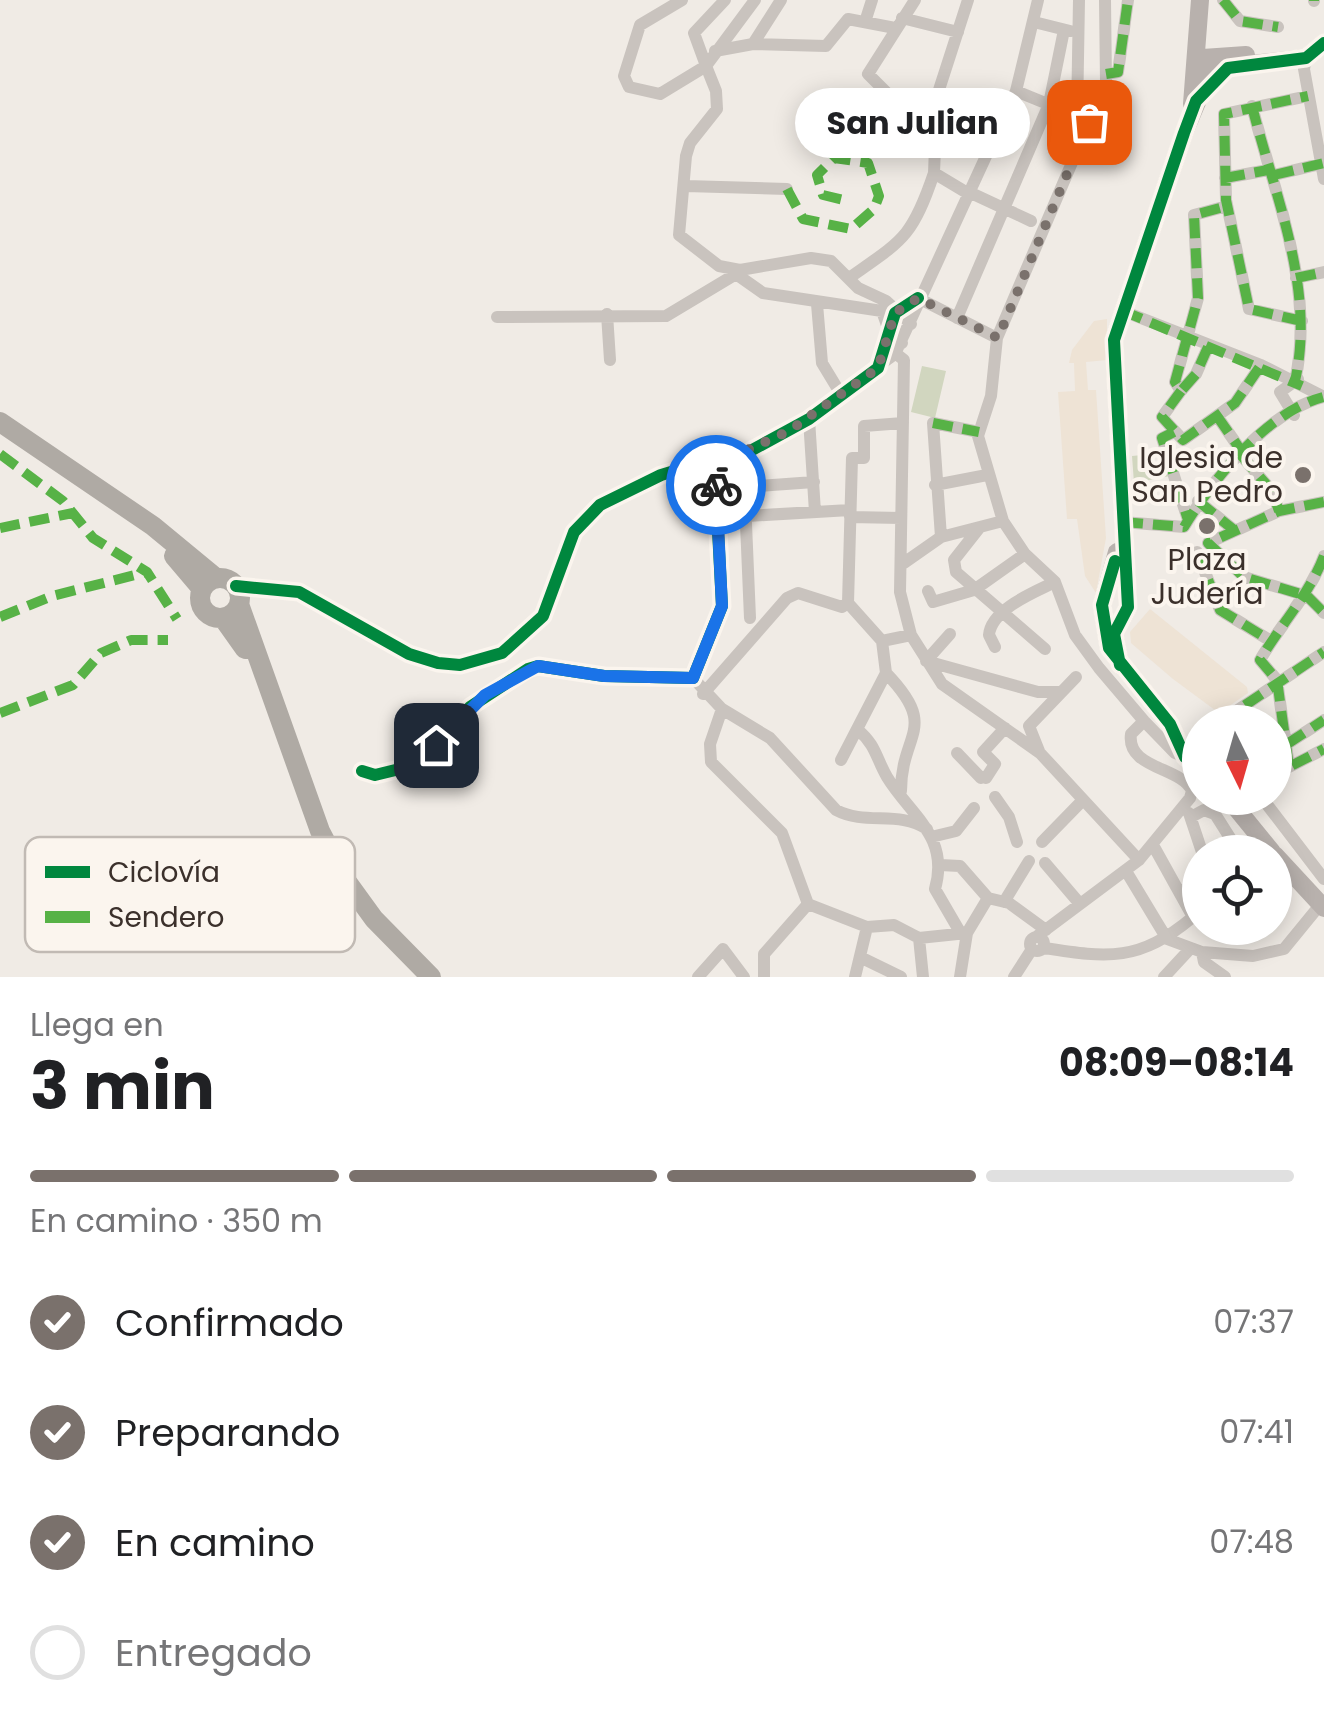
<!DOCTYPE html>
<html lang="es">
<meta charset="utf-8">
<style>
body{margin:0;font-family:Poppins,sans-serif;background:#f6f6f6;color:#202124;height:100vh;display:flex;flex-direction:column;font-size:38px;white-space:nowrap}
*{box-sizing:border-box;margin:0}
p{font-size:32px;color:#757577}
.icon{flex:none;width:55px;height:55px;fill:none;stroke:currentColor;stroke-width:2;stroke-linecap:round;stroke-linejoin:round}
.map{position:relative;height:977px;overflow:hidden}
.details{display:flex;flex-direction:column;background:#fff;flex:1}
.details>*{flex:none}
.needle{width:65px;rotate:175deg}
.tools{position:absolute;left:1182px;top:705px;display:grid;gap:20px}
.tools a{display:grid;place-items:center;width:110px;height:110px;border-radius:50%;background:#fff;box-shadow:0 5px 25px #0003;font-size:50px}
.pin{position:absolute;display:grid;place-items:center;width:85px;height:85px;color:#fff;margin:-42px;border-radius:20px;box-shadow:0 5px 15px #0006}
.courier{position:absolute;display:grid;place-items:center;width:100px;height:100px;margin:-50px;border:8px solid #1a73e8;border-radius:50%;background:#fff;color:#222;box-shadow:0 2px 12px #0007}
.bubble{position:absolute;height:70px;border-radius:35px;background:#fff;box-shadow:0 5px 25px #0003;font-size:32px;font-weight:700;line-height:70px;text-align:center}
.overview em{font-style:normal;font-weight:700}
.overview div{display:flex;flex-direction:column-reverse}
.overview{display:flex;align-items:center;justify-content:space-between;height:170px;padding:0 30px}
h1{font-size:65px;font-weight:700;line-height:75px}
.bar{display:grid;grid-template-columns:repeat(4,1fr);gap:15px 10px;align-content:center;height:120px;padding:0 30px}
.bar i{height:12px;border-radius:8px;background:#e0e0e0}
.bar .on{background:#7a716c}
.bar p{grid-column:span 4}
ol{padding:0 30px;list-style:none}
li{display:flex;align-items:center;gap:30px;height:110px}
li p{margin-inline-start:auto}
li .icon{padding:10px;border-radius:50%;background:#7a716c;color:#fff;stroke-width:4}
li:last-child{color:#757577}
li i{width:55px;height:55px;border:5px solid #e0e0e0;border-radius:50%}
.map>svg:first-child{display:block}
.green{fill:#d1d6bf}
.plaza{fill:#eee3d5}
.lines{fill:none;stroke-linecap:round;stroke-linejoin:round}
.minor{stroke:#c9c3be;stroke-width:12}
.major{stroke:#b8b1ad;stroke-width:18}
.highway{stroke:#afaaa4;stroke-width:20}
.quiet{stroke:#57b246;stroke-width:10;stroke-dasharray:20 10;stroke-linecap:butt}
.cycleway-casing{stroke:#fbf5ee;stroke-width:19}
.cycleway{stroke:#00873e;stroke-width:12}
.done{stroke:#7a716c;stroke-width:10;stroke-dasharray:0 18}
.route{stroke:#1a73e8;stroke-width:12}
.poi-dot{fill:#7a716c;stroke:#fbf5ee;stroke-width:4}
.labels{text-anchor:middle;stroke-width:8;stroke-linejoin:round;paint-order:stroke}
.poi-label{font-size:30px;fill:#3b302b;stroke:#fbf5ee;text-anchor:end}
.key{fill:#fbf5ee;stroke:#c1bab4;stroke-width:2.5}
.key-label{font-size:28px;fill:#3b302b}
</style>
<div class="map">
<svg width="1324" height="977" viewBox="0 0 1324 977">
<rect width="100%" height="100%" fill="#f0ebe5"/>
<path class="green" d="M922 366 946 371 935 418 911 412Z
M1152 454 1154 464 1166 462 1170 476 1134 483 1132 456Z"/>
<path class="plaza" d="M1107 319V360L1086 362 1088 390H1096L1106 538 1096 593 1085 576 1077 519H1067L1058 392 1075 391 1074 363H1069L1072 350 1094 321Z
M1150 609 1247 687 1248 693 1219 713 1173 679 1131 643 1130 632Z"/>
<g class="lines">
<path class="minor" d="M682 0 640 25 624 76 629 87 660 94 706 66 755 0
M915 0 868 74 913 119 933 120
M968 0 937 96 934 173 969 194
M1223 0 1240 21 1278 27
M1314 0V1
M902 18 958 32
M865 22 872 0
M1034 22 1070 31
M753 44 781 0
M715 51 753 44 826 46 848 19 895 28
M1306 58 1304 69 1324 179
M705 63 694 33 725 0
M706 66 716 91 717 109 690 143 686 156 679 235 719 266 740 270 811 258 831 261 858 288 886 301 911 324
M1106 74 1118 72 1128 0
M1016 91 1077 116 1079 0
M1252 106C1274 194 1316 288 1295 381
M1274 175 1324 163
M1225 178 1268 170
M686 186 787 189
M971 193 1031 221
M740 270 736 274 763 293 882 311 889 331 902 343
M849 278C903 240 912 238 934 173
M1296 278 1324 272
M918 298 997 338 991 396 978 436 1003 521 1025 554 1055 582 1075 635 1099 668 1144 721 1175 753 1185 757
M817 304 822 363 842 396
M1123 311 1261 365 1322 396
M607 314 610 360
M497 317 666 316 736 274
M957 318 1049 104 1064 30
M1302 321 1249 309 1226 200 1224 114 1308 96
M997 338 1106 83 1105 0
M885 345 904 360 900 592 911 635 942 684 1040 753 1139 860
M1208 347 1196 374 1181 391 1175 382 1198 298 1194 215 1227 206
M1181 391 1162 417 1183 440 1235 403 1261 365
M1294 415 1280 392 1298 379
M1217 416 1242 452
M809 419 815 512
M1174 432 1162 438 1188 520
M743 453 750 618
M1240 454 1272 491 1279 511
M935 485 987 475
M757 486 814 482
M1198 501 1234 530
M1324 502 1279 511 1208 543 1244 577 1307 596 1324 613
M747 516 850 510
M850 517 901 518
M1123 522 1184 527C1213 479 1267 412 1323 397
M980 527 954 560 956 572 1045 649
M941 537 933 423 979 432
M1197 552 1220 610 1271 641
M1324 556C1309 595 1281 624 1260 660L1277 680 1289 767 1324 749
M901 565 941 537 1003 521
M236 586 299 592 409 654 438 663 460 665 502 653 543 616 574 532 600 505 661 475 691 466 719 468 789 431 895 354 1016 91 1038 0
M928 591 933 602 974 590 1025 554
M950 634 926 661 1038 692H1059
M882 641 848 603 852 458H864V426L903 423
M882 641 911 635
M995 647 989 635C991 609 1035 592 1055 582
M886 673C940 729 901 732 901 791
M693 678 722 709 770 738 836 810C866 826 898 810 927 829
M703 694 787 598 798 593 842 607 848 603
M722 709 710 744 711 762 782 833 808 904 867 927 894 925 919 938 967 933
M1220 722 1324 652
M858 730C876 745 876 758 887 777 910 815 950 836 935 889L960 932
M1287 744 1324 720
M1039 751 1029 726 1076 677
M957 753 981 778
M841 760 886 673 882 641
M362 771 375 775 408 767 452 733 470 707 528 669 538 666 604 676 693 678 722 606 715 474 719 468
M986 778 995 764 983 752 1005 728
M995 797 1009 817 1017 842
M1262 798 1324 879
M1189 813 1202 852
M1191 817 1204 810 1215 814 1239 852
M931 837 956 831 974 808
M1042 842 1081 802
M1045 863 1080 904
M940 865 960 866 988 898 1009 903 1046 930
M1126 871 1167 939
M1181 891 1200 886
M1004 902 1029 861
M1030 944a7 7 0 1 1 14 0a7 7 0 1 1-14 0Z
M1036 937 1139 860 1190 798 1192 791C1182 767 1126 769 1131 734L1144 721
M919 938 923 977
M1167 939 1202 952
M1044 948C1109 958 1139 962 1193 917L1153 845
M862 958 901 977
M698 977 723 949 744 977
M764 977V954L808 904
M855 977 867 927
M960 977 967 933 988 898
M1014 977 1032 949
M1164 977 1189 950
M1225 977 1204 962 1202 952 1253 956 1284 949 1320 905"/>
<path class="major" d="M1203 58 1246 55
M1203 70 1213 74 1234 66 1306 58 1324 43
M1192 104 1200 0
M1117 552 1102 605 1109 648 1170 724 1185 757 1200 767
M1120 665 1114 634 1128 607 1114 340 1184 133 1209 74
M1228 798 1272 852
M1275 855 1324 908"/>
<path class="highway" d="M0 422 153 526 216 578
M174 556 202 589
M200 598a20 20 0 1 1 40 0a20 20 0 1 1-40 0Z
M239 604 320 831 345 879 374 919 431 977
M223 618 245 649"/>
<path class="quiet" d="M1223 0 1240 21 1278 27
M1314 0V1
M1106 74 1118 72 1128 0
M1252 106C1274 194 1316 288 1295 381
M1274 175 1324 163
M1225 178 1268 170
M787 189 803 219 851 229 874 209 879 196 868 163 834 158 817 175 823 195 844 200
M1296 278 1324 272
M1123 311 1302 386
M1302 321 1249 309 1226 200 1224 114 1308 96
M1208 347 1196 374 1181 391 1175 382 1198 298 1194 215 1227 206
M1181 391 1162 417 1183 440 1235 403 1261 365
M1217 416 1242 452
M933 423 979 432
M1174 432 1162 438 1188 520
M0 454 63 501 93 538 147 572 177 619
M1240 454 1272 491 1279 511
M1198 501 1234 530
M1324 502 1279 511 1208 543 1244 577 1307 596 1324 613
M1123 522 1184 527C1213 479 1267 412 1323 397
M0 528 73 513
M1197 552 1220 610 1271 641
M1324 556C1309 595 1281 624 1260 660L1277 680 1289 767 1324 749
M0 617 52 596 147 572
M0 713 73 685 101 653 131 640H168
M1220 722 1324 652
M1287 744 1324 720"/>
<g class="cycleway-casing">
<path id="cycleway" d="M1115 561 1102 605 1109 648 1170 724 1185 757 1200 767
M236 586 299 592 409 654 438 663 460 665 502 653 543 616 574 532 600 505 661 475 691 466 719 468 809 419 878 368 895 313 918 298
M1120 665 1114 634 1128 607 1114 340 1184 133 1196 101 1228 68 1306 58 1324 43
M362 771 375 775 408 767 452 733 470 707 528 669 538 666 604 676 693 678 722 606 715 474 719 468"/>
</g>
<use href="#cycleway" class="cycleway"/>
</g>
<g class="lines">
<path class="done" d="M716 485 715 474 728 459 789 431 878 368 895 313 918 298 998 338 1089 122"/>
<path class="route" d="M436 745 485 695 538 666 604 676 693 678 722 606 716 485"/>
</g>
<g class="poi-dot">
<circle cx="1303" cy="475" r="10"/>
<circle cx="1207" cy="526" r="10"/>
</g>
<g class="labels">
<g class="poi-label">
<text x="1283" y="468">Iglesia de<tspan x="1283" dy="34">San Pedro</tspan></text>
<text x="1207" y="570" text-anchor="middle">Plaza<tspan x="1207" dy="34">Judería</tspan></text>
</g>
</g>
<rect x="25" y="837" width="330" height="115" rx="15" class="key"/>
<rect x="45" y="866" width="45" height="12" fill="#00873e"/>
<rect x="45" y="911" width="45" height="12" fill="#57b246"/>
<g class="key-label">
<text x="108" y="882">Ciclovía</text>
<text x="108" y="927">Sendero</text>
</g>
</svg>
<div class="tools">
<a><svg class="needle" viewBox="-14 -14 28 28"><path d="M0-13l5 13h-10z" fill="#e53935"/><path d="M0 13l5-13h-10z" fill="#757577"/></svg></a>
<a><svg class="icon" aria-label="locate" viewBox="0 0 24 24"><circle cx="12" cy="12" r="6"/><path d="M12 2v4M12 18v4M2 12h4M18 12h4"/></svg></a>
</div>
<div class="pin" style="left:1089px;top:122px;background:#ea580c"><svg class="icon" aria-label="bag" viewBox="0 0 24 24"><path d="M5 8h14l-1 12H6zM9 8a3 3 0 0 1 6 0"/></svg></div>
<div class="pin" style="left:436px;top:745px;background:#1f2937"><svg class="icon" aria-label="home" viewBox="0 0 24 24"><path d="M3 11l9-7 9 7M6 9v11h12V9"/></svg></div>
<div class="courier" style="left:716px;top:485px"><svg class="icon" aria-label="bike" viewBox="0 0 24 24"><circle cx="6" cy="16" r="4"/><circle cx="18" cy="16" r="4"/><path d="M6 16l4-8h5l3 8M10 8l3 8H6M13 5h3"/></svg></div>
<div class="bubble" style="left:795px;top:88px;width:235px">San Julian</div>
</div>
<section class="details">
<div class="overview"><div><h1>3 min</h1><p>Llega en</p></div><em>08:09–08:14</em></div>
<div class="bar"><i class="on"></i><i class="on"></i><i class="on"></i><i></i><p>En camino · 350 m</p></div>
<ol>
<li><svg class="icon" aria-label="check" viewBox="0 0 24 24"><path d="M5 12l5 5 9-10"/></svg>Confirmado<p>07:37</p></li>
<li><svg class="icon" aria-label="check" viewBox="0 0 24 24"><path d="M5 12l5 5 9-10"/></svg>Preparando<p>07:41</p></li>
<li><svg class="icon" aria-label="check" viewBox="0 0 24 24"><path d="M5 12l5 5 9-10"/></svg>En camino<p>07:48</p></li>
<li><i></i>Entregado</li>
</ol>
</section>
